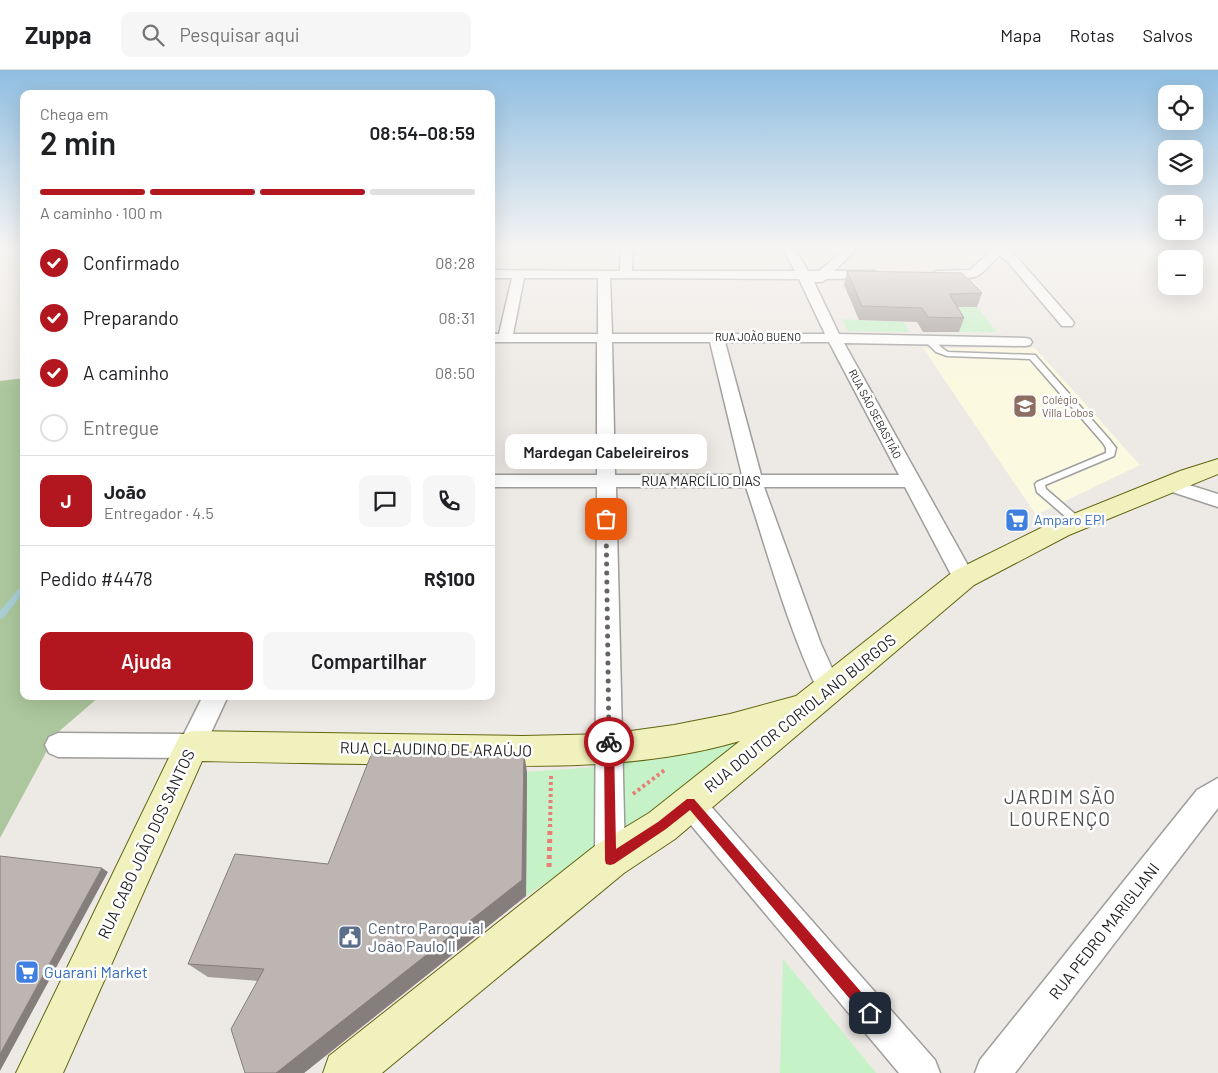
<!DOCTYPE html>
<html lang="pt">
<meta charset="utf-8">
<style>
body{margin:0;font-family:Barlow,sans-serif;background:#f6f6f6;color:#202124;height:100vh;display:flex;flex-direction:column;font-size:19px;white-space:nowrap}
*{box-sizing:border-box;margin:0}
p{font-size:16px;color:#757577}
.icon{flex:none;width:28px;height:28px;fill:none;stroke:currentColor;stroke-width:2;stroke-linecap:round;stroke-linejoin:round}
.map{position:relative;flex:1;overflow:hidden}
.details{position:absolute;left:20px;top:20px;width:475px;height:610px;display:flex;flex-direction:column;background:#fff;border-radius:10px;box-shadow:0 5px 20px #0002}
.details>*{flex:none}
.controls{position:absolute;left:1158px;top:15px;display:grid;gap:10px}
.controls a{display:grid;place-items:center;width:45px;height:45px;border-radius:10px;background:#fff;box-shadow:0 5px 20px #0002;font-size:25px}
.pin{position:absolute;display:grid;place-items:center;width:42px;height:42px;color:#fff;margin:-21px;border-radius:10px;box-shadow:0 2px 8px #0006}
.courier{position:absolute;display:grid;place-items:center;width:50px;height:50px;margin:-25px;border:4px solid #b2171f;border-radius:50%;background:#fff;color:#222;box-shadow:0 1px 6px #0007}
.bubble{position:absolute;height:35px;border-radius:10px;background:#fff;box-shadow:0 5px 20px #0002;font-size:16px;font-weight:600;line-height:35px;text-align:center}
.summary em{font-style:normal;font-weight:600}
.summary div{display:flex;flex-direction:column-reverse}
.summary{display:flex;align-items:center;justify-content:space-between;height:85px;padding:0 20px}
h1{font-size:32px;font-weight:600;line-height:38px}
.bar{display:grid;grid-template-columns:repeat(4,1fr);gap:8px 5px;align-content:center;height:60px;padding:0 20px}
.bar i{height:6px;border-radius:4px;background:#e0e0e0}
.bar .active{background:#b2171f}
.bar p{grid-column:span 4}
.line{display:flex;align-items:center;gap:12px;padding:0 20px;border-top:1px solid #e0e0e0}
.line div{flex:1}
.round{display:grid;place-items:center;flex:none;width:52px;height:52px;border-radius:10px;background:#f6f6f6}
ol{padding:0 20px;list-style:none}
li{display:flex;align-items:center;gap:15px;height:55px}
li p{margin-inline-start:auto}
li .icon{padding:5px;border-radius:50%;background:#b2171f;color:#fff;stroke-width:4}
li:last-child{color:#757577}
li i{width:28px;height:28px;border:2px solid #e0e0e0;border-radius:50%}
.cta{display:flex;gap:10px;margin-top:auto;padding:10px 20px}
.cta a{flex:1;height:58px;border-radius:10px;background:#b2171f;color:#fff;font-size:20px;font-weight:600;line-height:58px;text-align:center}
.cta a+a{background:#f6f6f6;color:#202124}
header{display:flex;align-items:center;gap:30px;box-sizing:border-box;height:70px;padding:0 25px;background:#fff;border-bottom:1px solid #e0e0e0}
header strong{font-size:24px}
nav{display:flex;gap:28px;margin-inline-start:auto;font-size:18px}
.search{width:350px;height:45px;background:#f6f6f6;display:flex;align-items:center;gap:12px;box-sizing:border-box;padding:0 18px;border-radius:10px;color:#757577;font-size:19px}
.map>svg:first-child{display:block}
.education{fill:#fbf9df}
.forest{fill:#acc79d}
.park{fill:#c5f2c6}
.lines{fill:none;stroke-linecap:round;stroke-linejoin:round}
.stream{fill:#a9ced6;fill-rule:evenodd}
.lane-casing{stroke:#9e9e9e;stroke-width:3}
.street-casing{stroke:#9e9e9e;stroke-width:3}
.secondary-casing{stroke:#626611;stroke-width:2}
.path-far1{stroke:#e97e79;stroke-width:4;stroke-dasharray:3 3;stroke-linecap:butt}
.path{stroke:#e97e79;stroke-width:5;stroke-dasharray:4 4;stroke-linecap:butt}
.lane{fill:#fff;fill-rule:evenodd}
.street{fill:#fff;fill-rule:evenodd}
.secondary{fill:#f1f1bd;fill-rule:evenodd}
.wall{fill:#a39c98}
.shaded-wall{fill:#847f7c}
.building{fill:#bdb5b1;stroke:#847f7c}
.route{fill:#b2171f}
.done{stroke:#666463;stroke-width:5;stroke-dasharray:0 9}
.labels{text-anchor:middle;stroke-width:5;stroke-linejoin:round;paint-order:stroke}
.far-street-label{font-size:11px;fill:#1d1d1d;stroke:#fff}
.far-education-label{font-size:11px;fill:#785e54;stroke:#fff;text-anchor:start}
.street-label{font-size:14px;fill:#1d1d1d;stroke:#fff}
.shop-label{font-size:14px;fill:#366cbe;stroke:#fff;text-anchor:start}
.near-street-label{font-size:16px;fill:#1d1d1d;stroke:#fff}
.near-service-label{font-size:16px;fill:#4e5e75;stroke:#fff;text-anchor:start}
.near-shop-label{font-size:16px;fill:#366cbe;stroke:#fff;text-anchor:start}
.near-quarter-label{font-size:19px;letter-spacing:1px;fill:#505050;stroke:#fff}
</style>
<header>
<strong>Zuppa</strong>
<div class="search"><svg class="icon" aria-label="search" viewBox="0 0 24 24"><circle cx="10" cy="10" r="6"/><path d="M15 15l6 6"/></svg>Pesquisar aqui</div>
<nav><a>Mapa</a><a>Rotas</a><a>Salvos</a></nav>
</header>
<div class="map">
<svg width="1218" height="1003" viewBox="0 0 1218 1003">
<rect width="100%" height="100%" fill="#ede9e4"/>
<path class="education" d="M923 278H1035L1140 395 1036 445Z"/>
<path class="forest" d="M24 308V626H100L56 664 0 768V311Z"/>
<path class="park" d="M977 237 997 262H960L944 238Z
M842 249 904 252 909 262 848 261Z
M784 651 614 782 613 681Z
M597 697 599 777 526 826 527 702Z
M783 889 876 1003H780Z"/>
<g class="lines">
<path class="stream" d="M24 514V522L3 548 0 549V541L22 515Z"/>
<g class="lane-casing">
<path id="lane" d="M927 269H933L942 278 948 282 1035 285 1109 369 1116 378 1114 386 1045 415 1046 419 1082 450 1083 452 1082 454H1074L1037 422 1035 414 1037 412 1106 383V378L1103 373 1030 289 947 286 936 282 927 273Z"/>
</g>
<g class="street-casing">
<path id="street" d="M621 179H633L632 201H795L783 179H795L808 201H819L845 179H857L834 201H875L881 205 879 208 826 209 822 212H814L839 264 1025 268 1030 269 1032 272 1030 275 1025 276 844 273 975 508 972 514 964 516 956 514 905 417H764L821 574 841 618 838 625 829 628 820 625C788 559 769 487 746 417H616L625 789 621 800 610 804 599 800 595 789 597 417H491V405H597V272H491V264H499L512 208H491V200L620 201ZM524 208H598V264H513ZM610 208 799 209 825 264H612ZM612 272H710L742 405H615ZM725 272H829L899 405H761Z
M993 179H1006L1015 185 1072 250 1074 253 1072 256H1062L1007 191 1000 185C993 191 987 199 979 205 972 210 936 212 930 205L936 201 970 200Z
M1167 408 1218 424V437L1160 418 1158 414 1160 410Z
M203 626H228L201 684 192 688 58 687 49 683 45 675 49 667 58 663 184 664Z
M1218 708V738L1015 1003H975L980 990 1197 720Z
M690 720 700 724 935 990 940 1003H899L680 742 676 733 680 724Z"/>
</g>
<g class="secondary-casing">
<path id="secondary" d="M1218 389V404L1069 465 974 515 675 769 624 803 382 1003H323L329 986 596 775 649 743 740 671C644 699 543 697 444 695 363 694 283 693 202 691L63 1003H16L180 665 192 661 523 666 609 664 674 655 730 644 796 626 954 501 1051 453 1180 401Z"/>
</g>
<path class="path-far1" d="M633 724 666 699
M550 757 551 706"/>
<path class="path" d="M549 797 550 756"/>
<use href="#lane" class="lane"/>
<use href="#street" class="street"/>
<use href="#secondary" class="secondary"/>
</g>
<path class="wall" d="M847 201 982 223 977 237H958L964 248 959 262H923L917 252 859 250 844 215Z
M527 702 526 826 304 1003H245L258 911 208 907 188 894 328 794Z"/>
<path class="shaded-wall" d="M524 683 527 702 526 826 304 1003H276Z
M102 798 108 802 0 1001V984Z"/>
<path class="building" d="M847 201 962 203 982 223 949 224 964 248 928 247 922 238 862 236Z
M373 680 524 683 522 810 276 1003H245L231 959 264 899 188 894 235 784 328 794Z
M0 786 102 798 0 984Z"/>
<linearGradient id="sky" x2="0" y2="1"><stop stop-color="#8fbee1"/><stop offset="0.56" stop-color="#f7f5f3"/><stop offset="1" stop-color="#f7f5f3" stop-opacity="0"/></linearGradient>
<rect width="1218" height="319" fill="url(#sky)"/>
<path class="route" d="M609 667 614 672 616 779 658 752 687 729H694L875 938 877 943 875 948 870 949 866 948 690 740 666 759 614 794 610 795 606 794 605 790 604 672Z"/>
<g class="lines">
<path class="done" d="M606 449 609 672"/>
</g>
<defs>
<g id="school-square" transform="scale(1.25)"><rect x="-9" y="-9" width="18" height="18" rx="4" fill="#8d6e63" stroke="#fff"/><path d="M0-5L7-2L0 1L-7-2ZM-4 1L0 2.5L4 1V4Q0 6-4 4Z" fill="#fff"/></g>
<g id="supermarket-square" transform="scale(1.25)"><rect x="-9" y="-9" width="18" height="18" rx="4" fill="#3f7fe0" stroke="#fff"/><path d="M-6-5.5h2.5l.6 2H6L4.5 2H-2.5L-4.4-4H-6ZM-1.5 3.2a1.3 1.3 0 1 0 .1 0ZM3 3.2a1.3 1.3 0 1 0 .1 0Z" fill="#fff"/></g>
<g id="civic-square" transform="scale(1.25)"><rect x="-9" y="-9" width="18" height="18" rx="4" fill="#5c6f8a" stroke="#fff"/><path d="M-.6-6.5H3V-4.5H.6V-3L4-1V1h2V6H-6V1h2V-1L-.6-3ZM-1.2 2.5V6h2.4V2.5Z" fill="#fff"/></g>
</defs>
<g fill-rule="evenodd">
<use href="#school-square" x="1025" y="336"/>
<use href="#supermarket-square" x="1017" y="450"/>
<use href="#civic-square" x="350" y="867"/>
<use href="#supermarket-square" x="27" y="902"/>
</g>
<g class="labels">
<g class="far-street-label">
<text x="758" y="271">RUA JOÃO BUENO</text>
<text transform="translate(875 344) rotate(62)" y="4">RUA SÃO SEBASTIÃO</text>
</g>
<g class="far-education-label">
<text x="1042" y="334">Colégio<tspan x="1042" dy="13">Villa Lobos</tspan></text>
</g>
<g class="street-label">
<text x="701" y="416">RUA MARCÍLIO DIAS</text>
</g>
<g class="shop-label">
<text x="1034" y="455">Amparo EPI</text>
</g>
<g class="near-street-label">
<text transform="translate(800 643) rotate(-39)" y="6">RUA DOUTOR CORIOLANO BURGOS</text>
<text transform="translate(436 679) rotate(1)" y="6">RUA CLAUDINO DE ARAÚJO</text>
<text transform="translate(146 774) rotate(-65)" y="6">RUA CABO JOÃO DOS SANTOS</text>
<text transform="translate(1104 861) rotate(-52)" y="6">RUA PEDRO MARIGLIANI</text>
</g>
<g class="near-service-label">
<text x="368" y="864">Centro Paroquial<tspan x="368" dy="18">João Paulo II</tspan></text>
</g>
<g class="near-shop-label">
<text x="44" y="908">Guarani Market</text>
</g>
<g class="near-quarter-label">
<text x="1060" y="734">JARDIM SÃO<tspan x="1060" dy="22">LOURENÇO</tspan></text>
</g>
</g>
</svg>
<div class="controls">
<a><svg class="icon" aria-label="locate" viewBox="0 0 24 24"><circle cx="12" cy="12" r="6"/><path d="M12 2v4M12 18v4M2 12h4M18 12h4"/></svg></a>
<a><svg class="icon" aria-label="layers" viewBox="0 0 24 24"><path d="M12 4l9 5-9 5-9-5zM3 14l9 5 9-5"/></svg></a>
<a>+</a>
<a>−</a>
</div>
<div class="pin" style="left:606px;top:449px;background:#ea580c"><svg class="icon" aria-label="bag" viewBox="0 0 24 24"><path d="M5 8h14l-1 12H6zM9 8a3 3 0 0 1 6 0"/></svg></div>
<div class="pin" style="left:870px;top:943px;background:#1f2937"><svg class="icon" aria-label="home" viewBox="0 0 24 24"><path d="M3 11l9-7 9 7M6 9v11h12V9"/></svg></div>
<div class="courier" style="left:609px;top:672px"><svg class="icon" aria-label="bike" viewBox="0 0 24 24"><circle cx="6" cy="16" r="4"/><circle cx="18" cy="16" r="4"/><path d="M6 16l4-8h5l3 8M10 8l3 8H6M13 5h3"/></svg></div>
<div class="bubble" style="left:505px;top:364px;width:202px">Mardegan Cabeleireiros</div>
<section class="details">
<div class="summary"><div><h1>2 min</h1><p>Chega em</p></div><em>08:54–08:59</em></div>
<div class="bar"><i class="active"></i><i class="active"></i><i class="active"></i><i></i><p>A caminho · 100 m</p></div>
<ol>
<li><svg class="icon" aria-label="check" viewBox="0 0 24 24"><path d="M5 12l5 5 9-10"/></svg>Confirmado<p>08:28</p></li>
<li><svg class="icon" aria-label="check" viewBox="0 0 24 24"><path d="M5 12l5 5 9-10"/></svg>Preparando<p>08:31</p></li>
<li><svg class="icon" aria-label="check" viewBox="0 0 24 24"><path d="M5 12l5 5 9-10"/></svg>A caminho<p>08:50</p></li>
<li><i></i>Entregue</li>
</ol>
<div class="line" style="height:90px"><b class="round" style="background:#b2171f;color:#fff">J</b><div><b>João</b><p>Entregador · 4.5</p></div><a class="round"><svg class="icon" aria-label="chat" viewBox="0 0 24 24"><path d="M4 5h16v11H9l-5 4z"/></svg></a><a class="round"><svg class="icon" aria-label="phone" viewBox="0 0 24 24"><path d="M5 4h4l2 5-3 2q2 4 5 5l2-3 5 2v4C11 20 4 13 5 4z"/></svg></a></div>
<div class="line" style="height:65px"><div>Pedido #4478</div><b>R$100</b></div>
<div class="cta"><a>Ajuda</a><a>Compartilhar</a></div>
</section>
</div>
